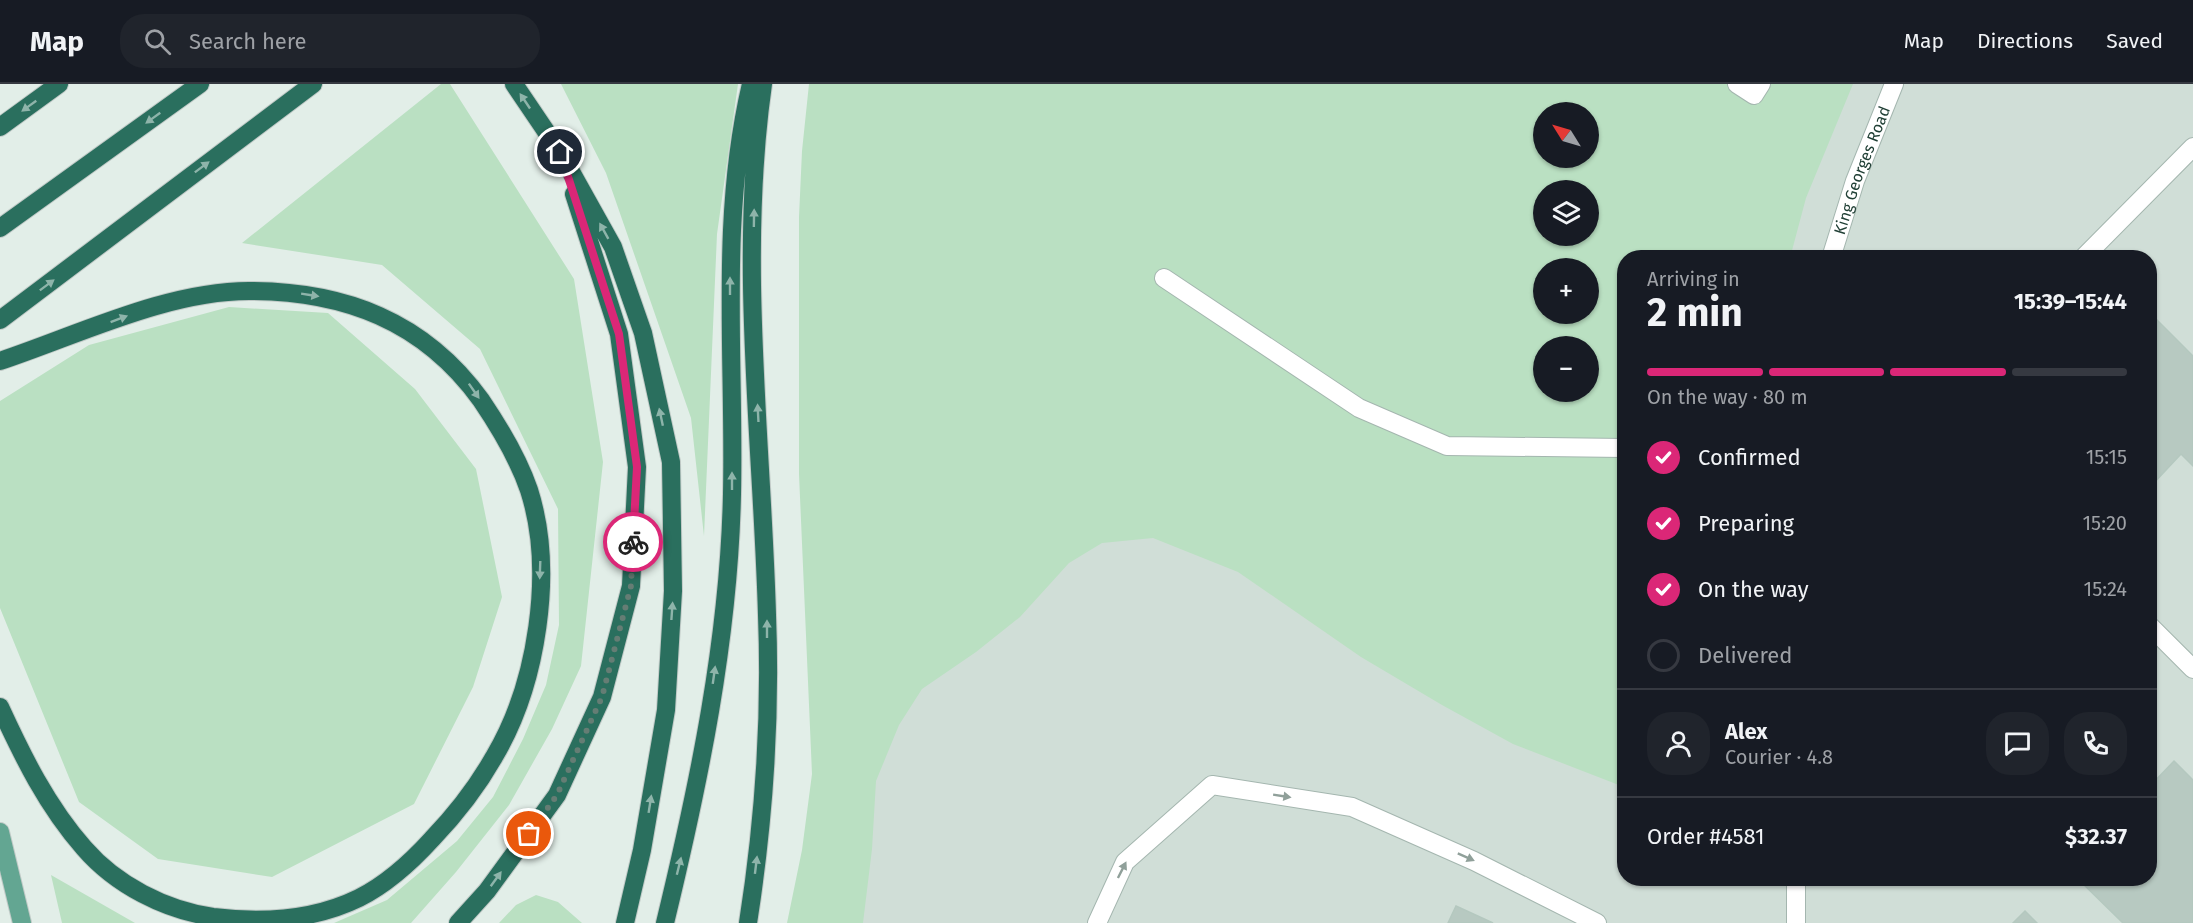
<!DOCTYPE html>
<meta charset="utf-8">
<style>
body{margin:0;font-family:"Fira Sans",sans-serif;background:#20242c;color:#f1f3f6;height:100vh;display:flex;flex-direction:column;font-size:22px;white-space:nowrap}
*{box-sizing:border-box;margin:0}
p{font-size:20px;color:#9ea1a6}
.icon{flex:none;width:33px;height:33px;fill:none;stroke:currentColor;stroke-width:2;stroke-linecap:round;stroke-linejoin:round}
.map{position:relative;flex:1;overflow:hidden}
.details{position:absolute;left:1617px;top:166px;width:540px;height:636px;display:flex;flex-direction:column;background:#171b24;border-radius:24px;box-shadow:0 2px 4px #0004}
.details>*{flex:none}
.needle{width:39px;rotate:307deg}
.buttons{position:absolute;left:1533px;top:18px;display:grid;gap:12px}
.buttons a{display:grid;place-items:center;width:66px;height:66px;border-radius:50%;background:#171b24;box-shadow:0 2px 4px #0004;font-size:30px}
.pin{position:absolute;display:grid;place-items:center;width:51px;height:51px;color:#fff;margin:-26px;border:3px solid #fff;border-radius:50%;box-shadow:0 2px 6px #0007}
.courier{position:absolute;display:grid;place-items:center;width:60px;height:60px;margin:-30px;border:4px solid #db2777;border-radius:50%;background:#fff;color:#222;box-shadow:0 2px 8px #0007}
.headline em{font-style:normal;font-weight:700}
.headline div{display:flex;flex-direction:column-reverse}
.headline{display:flex;align-items:center;justify-content:space-between;height:102px;padding:0 30px}
h1{font-size:39px;font-weight:700;line-height:45px}
.bar{display:grid;grid-template-columns:repeat(4,1fr);gap:9px 6px;align-content:center;height:72px;padding:0 30px}
.bar i{height:8px;border-radius:4px;background:#363941}
.bar .on{background:#db2777}
.bar p{grid-column:span 4}
.line{display:flex;align-items:center;gap:15px;padding:0 30px;border-top:2px solid #363941}
.line div{flex:1}
.round{display:grid;place-items:center;flex:none;width:63px;height:63px;border-radius:24px;background:#20242c}
ol{padding:0 30px;list-style:none}
li{display:flex;align-items:center;gap:18px;height:66px}
li p{margin-inline-start:auto}
li .icon{padding:6px;border-radius:50%;background:#db2777;color:#fff;stroke-width:4}
li:last-child{color:#9ea1a6}
li i{width:33px;height:33px;border:3px solid #363941;border-radius:50%}
header{display:flex;align-items:center;gap:36px;box-sizing:border-box;height:84px;padding:0 30px;background:#171b24;border-bottom:2px solid #363941}
header strong{font-size:28px}
nav{display:flex;gap:33px;margin-inline-start:auto;font-size:21px}
.search{width:420px;height:54px;background:#20242c;display:flex;align-items:center;gap:15px;box-sizing:border-box;padding:0 21px;border-radius:24px;color:#9ea1a6;font-size:22px}
.map>svg:first-child{display:block}
.built{fill:#d0ded7;fill-rule:evenodd}
.green{fill:#bae0c2;fill-rule:evenodd}
.building{fill:#b7c9c1;stroke:#b4c8bf;stroke-width:1.5}
.lines{fill:none;stroke-linecap:round;stroke-linejoin:round}
.minor-casing{stroke:#a4b6af;stroke-width:20}
.major-casing{stroke:#c1cac7;stroke-width:20}
.highway-casing{stroke:#c1cac7;stroke-width:20}
.minor{stroke:#fff;stroke-width:18}
.major{stroke:#63a692;stroke-width:18}
.highway{stroke:#2a6f5e;stroke-width:18}
.oneway{fill:#8eb4aa}
.oneway2{fill:#90a09a}
.done{stroke:#657d74;stroke-width:6;stroke-dasharray:0 10.8}
.route{stroke:#db2777;stroke-width:8}
.labels{text-anchor:middle;stroke-width:4.5;stroke-linejoin:round;paint-order:stroke}
.street-label{font-size:16px;fill:#214036;stroke:#f3faf6}
</style>
<header>
<strong>Map</strong>
<div class="search"><svg class="icon" aria-label="search" viewBox="0 0 24 24"><circle cx="10" cy="10" r="6"/><path d="M15 15l6 6"/></svg>Search here</div>
<nav><a>Map</a><a>Directions</a><a>Saved</a></nav>
</header>
<div class="map">
<svg width="2193" height="839" viewBox="0 0 2193 839">
<rect width="100%" height="100%" fill="#e2eee8"/>
<path class="built" d="M825 0H2193V839H848ZM1544 28H1588V74H1544ZM1544 106H1588V152H1544ZM1624 174H2150V795H1624ZM1544 184H1588V230H1544ZM1544 262H1588V308H1544Z"/>
<path class="green" d="M441 0H450L574 195 603 378 581 582 552 645 509 721 456 788 411 839H334L387 816 457 757 493 713 523 655 546 601 559 541 558 425 480 265 382 181 242 159Z
M561 0H738L717 150 704 452 691 334 606 89Z
M809 0H1853L1806 114 1790 174H1624V703L1513 660 1442 621 1361 573 1238 488 1153 454 1102 459 1069 479 1020 533 976 568 922 605 899 641 876 697 872 765 863 839H787L802 766 812 690 799 390V133L802 67ZM1544 28H1588V74H1544ZM1544 106H1588V152H1544ZM1544 184H1588V230H1544ZM1544 262H1588V308H1544Z
M229 223 328 229 415 305 476 385 502 513 473 603 414 720 272 793 158 775 79 718 0 524V317L89 261Z
M51 791 135 839H62Z
M536 811 558 818 582 839H499L516 821Z"/>
<path class="building" d="M2150 229 2193 272V382L2181 370 2150 403Z
M2174 677 2193 696V839H2123L2078 795H2150V702Z
M1456 822 1493 839H1448Z
M2025 827 2037 839H2013Z"/>
<g class="lines">
<g class="minor-casing">
<g id="minor">
<path d="M1737 0 1754 11 1761 0"/>
<path id="s1" d="M1831 174 1855 97 1894 0"/>
<path d="M2083 174 2193 63"/>
<path d="M1164 194 1359 324 1447 362 1624 364"/>
<path d="M2150 542 2193 585"/>
<path d="M1097 839 1125 778 1212 701 1352 723 1474 777 1597 839"/>
<path d="M1796 839V795"/>
</g>
</g>
<g class="major-casing">
<path id="major" d="M0 748 22 839"/>
</g>
<g class="highway-casing">
<path id="highway" d="M514 0 560 68 613 163 643 249 671 378 673 507 666 626 642 766 625 839
M0 43 59 0
M0 144 200 0
M0 236 313 0
M0 277C78 251 167 207 249 207 344 207 424 237 481 316 500 344 518 374 529 406 555 487 537 601 494 673 477 703 456 730 432 755 412 777 387 800 359 814 314 836 262 839 213 833 165 826 116 801 84 764 47 722 23 673 0 623
M458 839 487 807 557 711 602 613 631 502 637 383 619 250 574 110
M665 839C699 699 729 555 732 410 735 273 719 135 751 0
M748 839C764 737 771 634 767 531 762 355 738 175 763 0"/>
</g>
<use href="#minor" class="minor"/>
<use href="#major" class="major"/>
<use href="#highway" class="highway"/>
</g>
<defs><path id="oneway-solid" d="M-6-.8H1V-3.2L6.5 0L1 3.2V.8H-6Z" transform="scale(1.5)"/></defs>
<g class="oneway">
<use href="#oneway-solid" transform="translate(525 17) rotate(-124)"/>
<use href="#oneway-solid" transform="translate(29 22) rotate(144)"/>
<use href="#oneway-solid" transform="translate(153 34) rotate(144)"/>
<use href="#oneway-solid" transform="translate(202 83) rotate(-37)"/>
<use href="#oneway-solid" transform="translate(754 134) rotate(-89)"/>
<use href="#oneway-solid" transform="translate(604 147) rotate(-119)"/>
<use href="#oneway-solid" transform="translate(47 201) rotate(-37)"/>
<use href="#oneway-solid" transform="translate(730 202) rotate(-90)"/>
<use href="#oneway-solid" transform="translate(310 211) rotate(9)"/>
<use href="#oneway-solid" transform="translate(119 235) rotate(-21)"/>
<use href="#oneway-solid" transform="translate(474 307) rotate(55)"/>
<use href="#oneway-solid" transform="translate(758 329) rotate(-93)"/>
<use href="#oneway-solid" transform="translate(661 333) rotate(-102)"/>
<use href="#oneway-solid" transform="translate(732 397) rotate(-90)"/>
<use href="#oneway-solid" transform="translate(540 486) rotate(92)"/>
<use href="#oneway-solid" transform="translate(672 527) rotate(-86)"/>
<use href="#oneway-solid" transform="translate(767 545) rotate(-90)"/>
<use href="#oneway-solid" transform="translate(714 591) rotate(-82)"/>
<use href="#oneway-solid" transform="translate(650 720) rotate(-81)"/>
<use href="#oneway-solid" transform="translate(756 781) rotate(-83)"/>
<use href="#oneway-solid" transform="translate(679 782) rotate(-76)"/>
<use href="#oneway-solid" transform="translate(496 795) rotate(-54)"/>
</g>
<g class="oneway2">
<use href="#oneway-solid" transform="translate(1282 712) rotate(9)"/>
<use href="#oneway-solid" transform="translate(1466 773) rotate(24)"/>
<use href="#oneway-solid" transform="translate(1122 786) rotate(-63)"/>
</g>
<g class="lines">
<path class="done" d="M529 750 557 711 602 613 631 502 633 458"/>
<path class="route" d="M560 68 619 250 637 383 633 458"/>
</g>
<g class="labels">
<g class="street-label">
<text dy="6" stroke="none"><textPath href="#s1" startOffset="93">King Georges Road</textPath></text>
</g>
</g>
</svg>
<div class="buttons">
<a><svg class="needle" viewBox="-14 -14 28 28"><path d="M0-13l5 13h-10z" fill="#e53935"/><path d="M0 13l5-13h-10z" fill="#9ea1a6"/></svg></a>
<a><svg class="icon" aria-label="layers" viewBox="0 0 24 24"><path d="M12 4l9 5-9 5-9-5zM3 14l9 5 9-5"/></svg></a>
<a>+</a>
<a>−</a>
</div>
<div class="pin" style="left:529px;top:750px;background:#ea580c"><svg class="icon" aria-label="bag" viewBox="0 0 24 24"><path d="M5 8h14l-1 12H6zM9 8a3 3 0 0 1 6 0"/></svg></div>
<div class="pin" style="left:560px;top:68px;background:#1f2937"><svg class="icon" aria-label="home" viewBox="0 0 24 24"><path d="M3 11l9-7 9 7M6 9v11h12V9"/></svg></div>
<div class="courier" style="left:633px;top:458px"><svg class="icon" aria-label="bike" viewBox="0 0 24 24"><circle cx="6" cy="16" r="4"/><circle cx="18" cy="16" r="4"/><path d="M6 16l4-8h5l3 8M10 8l3 8H6M13 5h3"/></svg></div>
<section class="details">
<div class="headline"><div><h1>2 min</h1><p>Arriving in</p></div><em>15:39–15:44</em></div>
<div class="bar"><i class="on"></i><i class="on"></i><i class="on"></i><i></i><p>On the way · 80 m</p></div>
<ol>
<li><svg class="icon" aria-label="check" viewBox="0 0 24 24"><path d="M5 12l5 5 9-10"/></svg>Confirmed<p>15:15</p></li>
<li><svg class="icon" aria-label="check" viewBox="0 0 24 24"><path d="M5 12l5 5 9-10"/></svg>Preparing<p>15:20</p></li>
<li><svg class="icon" aria-label="check" viewBox="0 0 24 24"><path d="M5 12l5 5 9-10"/></svg>On the way<p>15:24</p></li>
<li><i></i>Delivered</li>
</ol>
<div class="line" style="height:108px"><a class="round"><svg class="icon" aria-label="person" viewBox="0 0 24 24"><circle cx="12" cy="8" r="4"/><path d="M4 21q1-7 8-7t8 7"/></svg></a><div><b>Alex</b><p>Courier · 4.8</p></div><a class="round"><svg class="icon" aria-label="chat" viewBox="0 0 24 24"><path d="M4 5h16v11H9l-5 4z"/></svg></a><a class="round"><svg class="icon" aria-label="phone" viewBox="0 0 24 24"><path d="M5 4h4l2 5-3 2q2 4 5 5l2-3 5 2v4C11 20 4 13 5 4z"/></svg></a></div>
<div class="line" style="height:78px"><div>Order #4581</div><b>$32.37</b></div>
</section>
</div>
